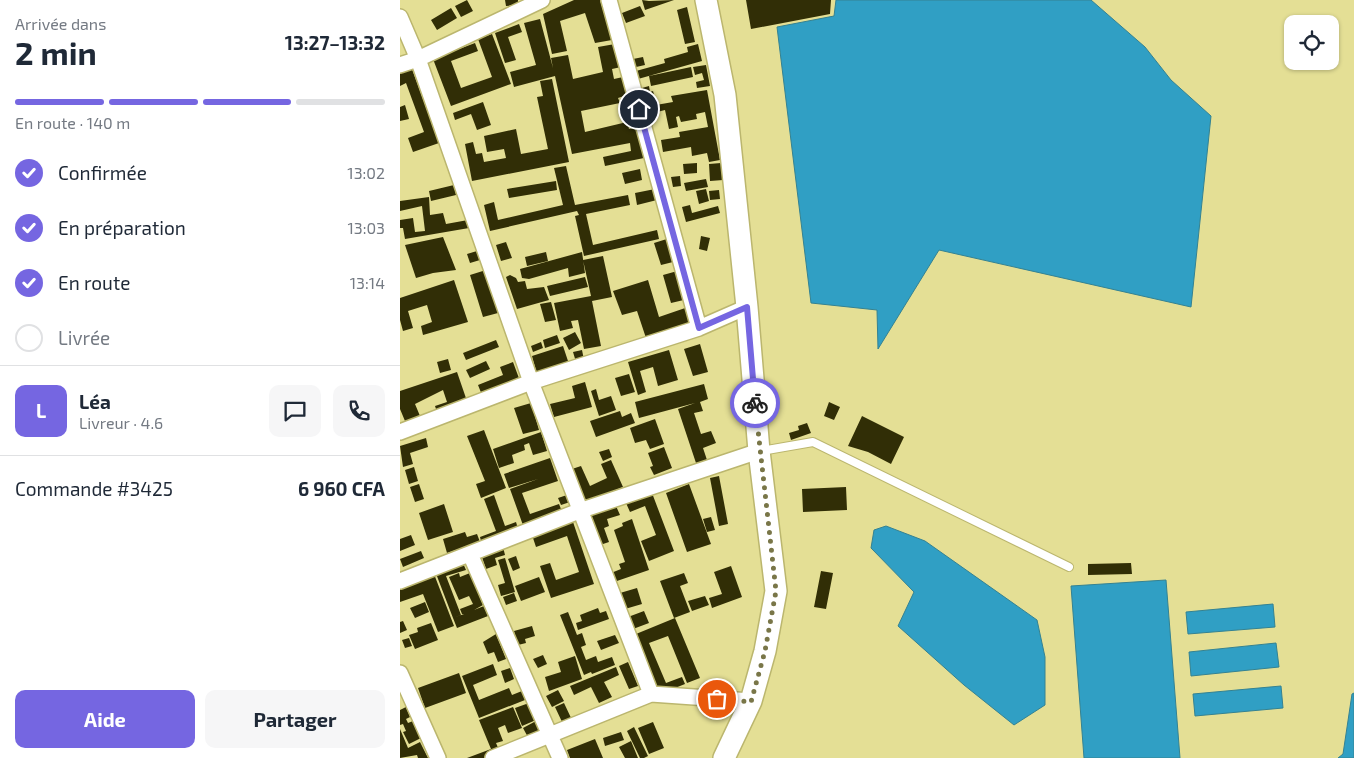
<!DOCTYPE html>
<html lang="fr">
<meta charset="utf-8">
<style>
body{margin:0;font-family:"Exo 2",sans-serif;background:#f6f6f7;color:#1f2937;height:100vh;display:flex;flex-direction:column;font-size:19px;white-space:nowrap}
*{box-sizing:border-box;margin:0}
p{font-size:16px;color:#747a83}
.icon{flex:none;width:28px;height:28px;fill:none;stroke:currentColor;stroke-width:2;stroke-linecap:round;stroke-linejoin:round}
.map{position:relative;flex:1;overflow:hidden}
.panel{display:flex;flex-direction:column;background:#fff;width:400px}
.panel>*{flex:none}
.controls{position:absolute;left:884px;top:15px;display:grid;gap:10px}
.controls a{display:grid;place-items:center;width:55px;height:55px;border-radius:10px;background:#fff;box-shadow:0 1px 4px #0004;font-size:25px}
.pin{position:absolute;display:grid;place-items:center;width:42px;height:42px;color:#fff;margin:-21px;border:2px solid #fff;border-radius:50%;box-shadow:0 1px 5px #0007}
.courier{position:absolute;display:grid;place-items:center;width:50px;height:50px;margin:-25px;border:4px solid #7566e1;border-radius:50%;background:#fff;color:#222;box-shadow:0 1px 6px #0007}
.overview em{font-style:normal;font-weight:700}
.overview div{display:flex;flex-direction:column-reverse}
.overview{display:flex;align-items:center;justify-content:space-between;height:85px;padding:0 15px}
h1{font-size:32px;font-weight:700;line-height:38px}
.bar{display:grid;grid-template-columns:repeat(4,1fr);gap:8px 5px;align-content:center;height:60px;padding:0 15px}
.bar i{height:6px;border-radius:4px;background:#e0e1e3}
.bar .selected{background:#7566e1}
.bar p{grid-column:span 4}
.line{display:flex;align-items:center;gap:12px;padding:0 15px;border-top:1px solid #e0e1e3}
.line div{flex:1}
.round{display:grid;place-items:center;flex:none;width:52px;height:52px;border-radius:10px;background:#f6f6f7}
ol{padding:0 15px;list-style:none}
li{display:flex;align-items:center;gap:15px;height:55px}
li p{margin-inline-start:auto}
li .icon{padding:5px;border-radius:50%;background:#7566e1;color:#fff;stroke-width:4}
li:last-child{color:#747a83}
li i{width:28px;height:28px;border:2px solid #e0e1e3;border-radius:50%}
.primary-button{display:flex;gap:10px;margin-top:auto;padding:10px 15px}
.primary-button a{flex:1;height:58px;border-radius:10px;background:#7566e1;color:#fff;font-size:20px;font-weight:700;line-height:58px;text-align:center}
.primary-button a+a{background:#f6f6f7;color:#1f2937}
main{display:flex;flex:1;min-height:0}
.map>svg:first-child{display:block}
.water{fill:#309fc4;stroke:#348292}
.building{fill:#312e06}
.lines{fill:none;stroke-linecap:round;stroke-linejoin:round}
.lane-casing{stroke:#bbb66e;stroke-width:10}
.street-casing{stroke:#bbb66e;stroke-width:18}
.secondary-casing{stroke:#bbb66e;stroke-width:24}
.lane{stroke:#fff;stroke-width:8}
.street{stroke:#fff;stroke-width:15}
.secondary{stroke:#fff;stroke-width:21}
.done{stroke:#797648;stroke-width:5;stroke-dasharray:0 9}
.route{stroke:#7566e1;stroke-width:6}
</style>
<main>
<section class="panel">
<div class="overview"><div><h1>2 min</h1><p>Arrivée dans</p></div><em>13:27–13:32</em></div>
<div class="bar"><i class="selected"></i><i class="selected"></i><i class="selected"></i><i></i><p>En route · 140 m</p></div>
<ol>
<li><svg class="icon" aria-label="check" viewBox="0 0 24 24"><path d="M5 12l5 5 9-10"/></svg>Confirmée<p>13:02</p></li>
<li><svg class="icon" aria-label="check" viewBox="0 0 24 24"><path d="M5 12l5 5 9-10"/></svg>En préparation<p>13:03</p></li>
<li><svg class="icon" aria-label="check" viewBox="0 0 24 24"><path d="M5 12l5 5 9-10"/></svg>En route<p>13:14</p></li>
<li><i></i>Livrée</li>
</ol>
<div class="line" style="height:90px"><b class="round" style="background:#7566e1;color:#fff">L</b><div><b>Léa</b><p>Livreur · 4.6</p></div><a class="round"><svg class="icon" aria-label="chat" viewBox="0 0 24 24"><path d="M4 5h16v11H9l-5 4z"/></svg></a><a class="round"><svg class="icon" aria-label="phone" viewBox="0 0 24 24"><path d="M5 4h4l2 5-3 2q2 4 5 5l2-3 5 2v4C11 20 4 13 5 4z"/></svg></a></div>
<div class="line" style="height:65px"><div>Commande #3425</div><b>6 960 CFA</b></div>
<div class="primary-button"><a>Aide</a><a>Partager</a></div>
</section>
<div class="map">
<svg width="954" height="758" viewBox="0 0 954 758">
<rect width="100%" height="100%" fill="#e4df95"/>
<path class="water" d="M436 0H691L745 47 771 80 811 116 791 307 539 250 478 349 477 310 411 303 377 27 434 16Z
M486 526 525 541 637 620 645 657V705L614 725 564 685 498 626 514 592 471 548 474 530Z
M766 580 780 758H684L671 586Z
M873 604 875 627 788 634 786 612Z
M876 643 879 667 791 676 789 652Z
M881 686 883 708 795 716 793 694Z
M954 693V758H938L943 754 952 694Z"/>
<path class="building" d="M67 0 73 11 61 17 55 6Z
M105 0H118V5L106 6Z
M174 0H200L212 40 195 43 185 13 160 21 167 51 152 54 143 14Z
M242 0 249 1 274 0 245 10Z
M346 0H431L430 14 351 29Z
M240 6 245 16 226 23 222 13Z
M287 7 295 42 285 44 277 10Z
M51 8 57 18 37 30 31 20Z
M140 19 153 68 151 58 168 55 173 79 203 72 198 47 215 44 221 67 212 69 214 79 223 77 227 95 218 98 220 103 181 111 185 132 227 122 229 129 237 127 244 158 205 166 203 157 231 151 230 143 172 154 155 76 114 87 110 72 136 65 124 23Z
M119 24 122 32 108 37 116 60 105 63 95 33Z
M92 34 111 84 51 106 33 59 75 43 78 51 51 61 61 88 92 77 78 39Z
M298 44 302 61 238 79 236 71 265 63 264 59 288 52 287 47Z
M243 57 245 65 236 67 233 59Z
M306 65 310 86 297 88 296 82 304 80 302 73 295 75 293 67Z
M291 67 293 77 251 86 249 76Z
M12 69 39 143 13 152 8 138 24 132 6 83 0 86V74Z
M152 79 169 162 72 181 65 144 73 142 76 154 82 153 84 162 106 158 104 149 87 152 84 136 116 129 121 154 148 149 137 97 143 96 140 81Z
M249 86 250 92 253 91 256 102 247 105 242 88Z
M307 90 320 160 309 162 307 153 292 156 291 147 263 152 261 140 280 137 279 132 308 127 305 112 296 114 297 119 281 122 279 116 276 117 278 127 269 129 265 110 257 112 256 105 273 102 271 96Z
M230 101 234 116 225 118 221 103Z
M83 102 91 125 77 130 71 114 55 120 53 113Z
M5 105 9 119 0 121V107Z
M297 163V173L284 174 283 164Z
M321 163 323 180 310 181 309 164Z
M166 166 175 205 228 195 230 205 186 214 193 245 257 230 259 239 184 256 175 216 179 215 177 211 90 231 84 205 94 202 98 220 163 205 154 168Z
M240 169 242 180 225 184 222 173Z
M280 176 281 186 273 187 271 177Z
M306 179 308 187 286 191 284 183Z
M156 181 157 190 109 198 107 189Z
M54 185 56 195 31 201 29 191Z
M255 189 257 200 237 205 235 193Z
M306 189 309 201 299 204 296 191Z
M319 190 320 199 310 200 309 191Z
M29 197 30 215 43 213 46 224 68 220 69 228 5 239 3 228H0V220L13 218 15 232 25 231 22 206 0 211V201Z
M290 205 292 213 318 206 320 213 286 222 282 207Z
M301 236 310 238 307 251 299 249Z
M43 237 56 270 33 273 16 278 5 245Z
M270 238 277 261 261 265 254 243Z
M106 242 112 258 101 261 96 245Z
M77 251 80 260 70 263 67 254Z
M146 252 148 261 127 266 125 257Z
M182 252 185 273 169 277 168 268 129 279 122 278 120 269Z
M203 256 212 297 192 301 201 346 184 349 178 320 171 321 173 328 160 331 154 303 191 296 183 260Z
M86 270 98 313 83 317 70 275Z
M281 270 288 299 271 303 263 275Z
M110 275 116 278 118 282 125 281 127 289 144 287 149 300 117 309 106 277Z
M185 277 188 287 150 296 147 286Z
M54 280 68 322 23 335 21 326 32 322 27 305 8 311 13 328 3 331 0 320V298Z
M248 280 259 317 291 306 296 320 246 338 237 311 222 315 213 291Z
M151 302 156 320 145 322 140 304Z
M175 332 181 343 169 350 163 338Z
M157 335 160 343 145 348 143 340Z
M96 340 99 347 66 360 63 353Z
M141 342 143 348 133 352 131 346Z
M300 344 308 372 293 376 284 349Z
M163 346 169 364 137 374 132 356Z
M182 350 184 360 176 362 173 352Z
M269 350 278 380 258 386 253 367 240 371 246 392 238 395 228 362Z
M48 359 51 370 40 373 37 362Z
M86 361 90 369 70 378 66 370Z
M113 362 120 381 82 395 78 385 103 375 100 367Z
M57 372 68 404 38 415 35 406 47 402 43 390 15 404 20 416 5 421 0 409V391Z
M229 374 235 392 221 396 215 378Z
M185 382 192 407 154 417 150 404 175 398 172 386Z
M304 384 308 399 300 402 303 411 294 413 301 434 311 431 316 443 303 448 307 460 296 463 278 409 295 403 239 418 235 402Z
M196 389 199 400 211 396 216 410 199 416 191 391Z
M429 402 440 407 434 420 424 416Z
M131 403 139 430 123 434 114 408Z
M220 411 222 417 231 413 235 423 196 437 190 421Z
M462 416 504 437 491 464 468 452 448 446Z
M255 419 264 444 250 449 246 440 235 443 230 428Z
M407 423 411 433 391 440 389 433 399 430 398 426Z
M84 430 106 488 81 498 76 484 85 481 67 436Z
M141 432 147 451 133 455 129 443 124 445 125 450 112 455 114 463 99 468 93 449Z
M26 438 28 447 10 453 13 464 3 467 0 446Z
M264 447 272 468 254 475 250 467 253 466 248 453Z
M209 449 212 457 203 461 199 452Z
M150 458 158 481 122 493 130 514 159 504 161 509 168 507 170 511 124 528 110 489 138 479 109 488 104 474Z
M211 460 223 487 186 502 172 469 181 466 190 486 207 478 201 464Z
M14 467 18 481 9 484 5 470Z
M319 476 328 524 319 526 310 478Z
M19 484 24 499 15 502 10 487Z
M289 484 311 544 287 552 266 493Z
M446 487 447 510 403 512 402 489Z
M252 493 274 551 249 561 241 541 256 535 245 506 230 512 226 503Z
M94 495 105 526 116 522 119 532 82 545 80 537 96 531 84 499Z
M167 495 170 502 161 505 158 498Z
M44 504 53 532 28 540 19 513Z
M216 506 220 515 207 519 209 526 204 528 209 542 200 545 189 515Z
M311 517 315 530 307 532 303 519Z
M232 519 249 570 214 582 211 573 221 569 219 564 225 562 214 530 223 526 222 523Z
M173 522 194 584 151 598 140 566 150 563 156 580 179 572 167 536 136 547 132 535Z
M65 532 67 537 77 534 80 542 47 553 43 539Z
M11 535 15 545 0 551V539Z
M103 547 105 555 95 558 97 565 86 569 81 554Z
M21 551 24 558 3 567 0 559Z
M116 556 120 568 113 571 108 559Z
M105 558 115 592 101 596 98 585 105 583 98 560Z
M62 561 66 570 46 576 61 615 53 618 35 571Z
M731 563 732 574 688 575V564Z
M331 566 342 597 312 608 309 598 322 594 314 572Z
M421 571 433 573 426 609 414 607Z
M59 573 60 577 70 573 83 605 74 610 84 606 88 616 57 628 53 618 64 614H62L60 609 73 604 69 596 59 600 49 577Z
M284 573 288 583 280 586 290 612 274 618 260 581Z
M34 574 54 626 38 632 23 594 0 602V586Z
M139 577 145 592 121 601 115 586Z
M237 588 242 604 225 609 220 593Z
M114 593 117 601 106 605 103 597Z
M305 596 309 605 292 611 288 601Z
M25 602 29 612 15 618 10 608Z
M198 608 200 613 206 611 209 619 178 630 176 623 182 621 180 615Z
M244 611 249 623 233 629 228 617Z
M168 612 177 635 182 633 186 645 181 647 186 660 196 656 198 662 212 657 215 665 192 674 191 672 184 675 160 615Z
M275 618 300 678 287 683 268 636 249 643 266 683 282 677 285 684 260 694 236 634Z
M3 621 7 630 0 633V622Z
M31 623 38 640 15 649 9 635 18 632 17 628Z
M132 626 135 636 125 639 126 643 118 645 114 631Z
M96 634 106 659 98 662 94 652 88 654 83 642Z
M215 635 219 643 201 650 197 641Z
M9 638 12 646 5 648 2 640Z
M143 655 147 664 138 668 133 659Z
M175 656 182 679 149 691 145 677 161 672 158 662Z
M228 662 238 686 229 689 219 666Z
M93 664 97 675 73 685 79 700 109 688 112 695 122 691 125 700 79 718 62 676Z
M216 667 219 675 204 682 212 697 199 703 191 687 174 695 170 686Z
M110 668 114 679 105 683 101 671Z
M59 673 66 693 25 708 18 688Z
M158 690 164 701 152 707 146 696Z
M129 703 136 720 122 726 115 708Z
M164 703 172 720 163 724 155 707Z
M6 707 10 717 6 719 8 723 13 721 21 738 9 744 3 732 6 731 3 724 0 725V710Z
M113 707 122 728 108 733 105 725 98 728 103 741 96 743 100 752 85 758H67L91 749 79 720Z
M136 721 143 736 130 741 123 728Z
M253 722 264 748 249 754 238 728Z
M234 727 248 756 244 758H240L227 731Z
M0 729 8 748 20 742 28 758H18L17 755 0 758Z
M221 732 224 740 205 746 203 738Z
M195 739 203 758H170L167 750Z
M231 741 238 758H225L219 747Z"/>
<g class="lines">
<g class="lane-casing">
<path id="lane" d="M361 451 413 442 669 567"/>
</g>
<g class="street-casing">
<path id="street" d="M209 0 299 328
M0 17 18 59 131 382 251 694
M0 65 18 59 142 0
M0 432 131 382 299 328 347 307
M70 554 160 758
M0 581 179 511 359 451
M0 673 38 758
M93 758 251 694 351 701"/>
</g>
<g class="secondary-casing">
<path id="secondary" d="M306 0 325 95 347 307 359 451 376 591 365 651 351 701 324 758"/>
</g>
<use href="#lane" class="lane"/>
<use href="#street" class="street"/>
<use href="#secondary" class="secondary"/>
</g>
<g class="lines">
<path class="done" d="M317 699 351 702 365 651 376 591 355 403"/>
<path class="route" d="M239 109 299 328 347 307 355 403"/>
</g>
</svg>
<div class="controls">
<a><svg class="icon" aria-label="locate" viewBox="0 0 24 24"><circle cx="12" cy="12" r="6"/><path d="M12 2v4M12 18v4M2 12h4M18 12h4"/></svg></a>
</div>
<div class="pin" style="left:317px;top:699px;background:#ea580c"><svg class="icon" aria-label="bag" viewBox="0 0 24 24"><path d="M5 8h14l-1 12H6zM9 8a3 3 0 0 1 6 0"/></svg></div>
<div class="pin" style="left:239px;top:109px;background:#1f2937"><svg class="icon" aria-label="home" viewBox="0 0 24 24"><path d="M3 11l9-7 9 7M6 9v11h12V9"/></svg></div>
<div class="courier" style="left:355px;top:403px"><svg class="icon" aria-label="bike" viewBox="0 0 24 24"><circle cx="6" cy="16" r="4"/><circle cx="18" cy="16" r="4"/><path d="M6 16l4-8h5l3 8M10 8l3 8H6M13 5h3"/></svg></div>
</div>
</main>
